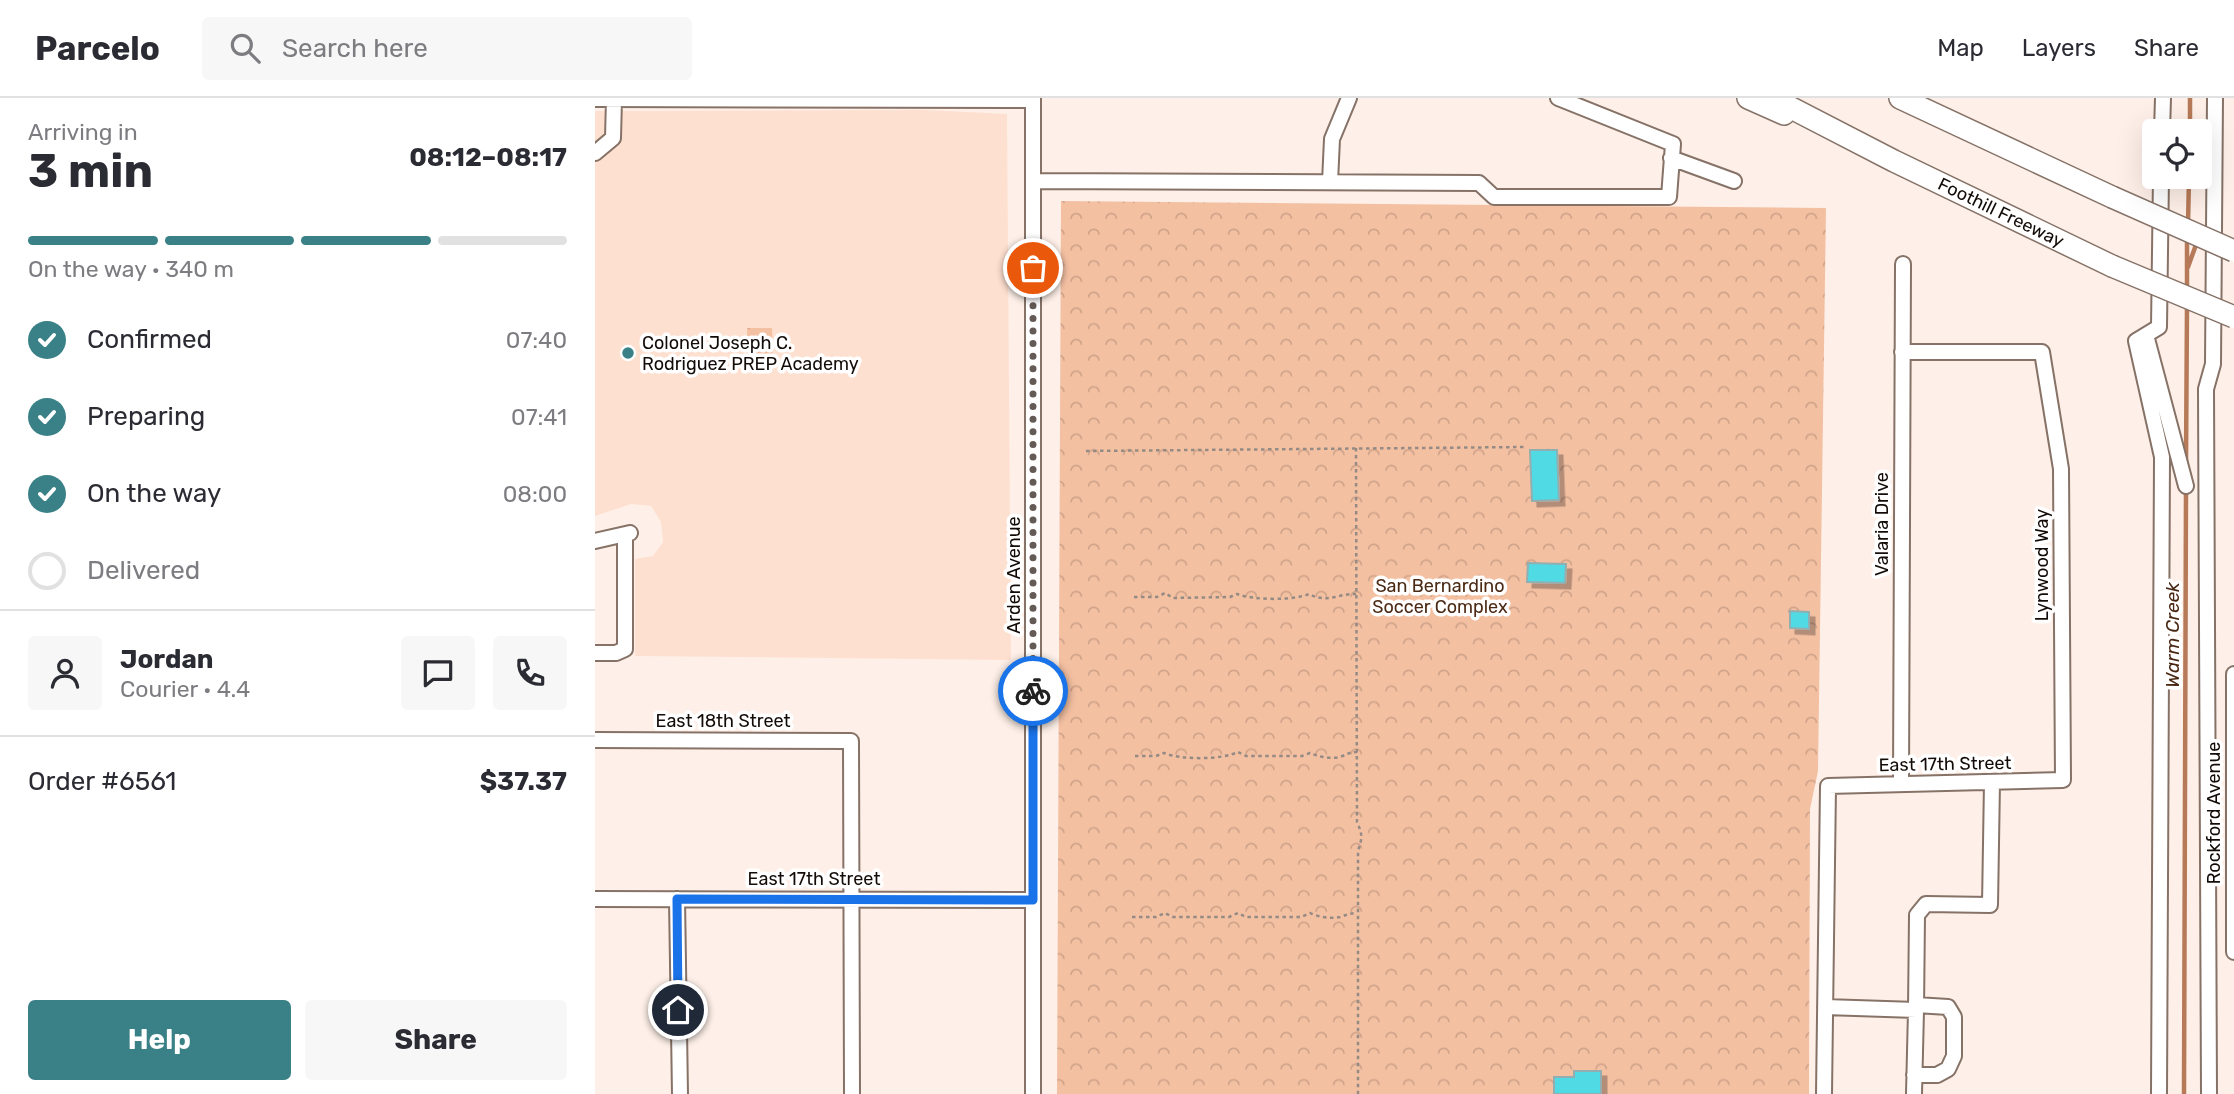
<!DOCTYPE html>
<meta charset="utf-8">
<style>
body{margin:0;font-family:Rubik,sans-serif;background:#f7f7f7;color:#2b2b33;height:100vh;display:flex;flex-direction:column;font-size:26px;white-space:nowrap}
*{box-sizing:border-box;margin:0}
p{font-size:23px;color:#7c7c81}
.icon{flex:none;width:38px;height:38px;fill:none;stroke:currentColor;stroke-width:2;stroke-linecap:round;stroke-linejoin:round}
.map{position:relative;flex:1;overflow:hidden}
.side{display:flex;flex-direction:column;background:#fff;width:595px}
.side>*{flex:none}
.buttons{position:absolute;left:1547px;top:21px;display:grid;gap:14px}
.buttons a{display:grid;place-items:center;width:70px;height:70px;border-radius:7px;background:#fff;box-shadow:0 7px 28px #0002;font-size:35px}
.pin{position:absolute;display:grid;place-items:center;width:60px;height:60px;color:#fff;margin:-30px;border:4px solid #fff;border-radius:50%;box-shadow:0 2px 7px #0007}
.courier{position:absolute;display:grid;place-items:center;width:70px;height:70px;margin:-35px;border:5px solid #1a73e8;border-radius:50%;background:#fff;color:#222;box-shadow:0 2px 9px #0007}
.head em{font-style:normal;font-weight:700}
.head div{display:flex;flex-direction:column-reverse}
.head{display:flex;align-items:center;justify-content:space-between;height:119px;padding:0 28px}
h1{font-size:46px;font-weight:700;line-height:52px}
.bar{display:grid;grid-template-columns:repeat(4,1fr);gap:10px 7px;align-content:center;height:84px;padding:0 28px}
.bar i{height:9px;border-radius:5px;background:#e1e1e2}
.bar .selected{background:#398186}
.bar p{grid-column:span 4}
.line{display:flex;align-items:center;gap:18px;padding:0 28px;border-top:2px solid #e1e1e2}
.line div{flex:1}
.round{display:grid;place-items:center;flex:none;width:74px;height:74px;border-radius:7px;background:#f7f7f7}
ol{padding:0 28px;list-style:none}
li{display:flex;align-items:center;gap:21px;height:77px}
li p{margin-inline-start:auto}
li .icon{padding:7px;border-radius:50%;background:#398186;color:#fff;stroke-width:4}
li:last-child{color:#7c7c81}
li i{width:38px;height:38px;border:4px solid #e1e1e2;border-radius:50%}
.cta{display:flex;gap:14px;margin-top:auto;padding:14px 28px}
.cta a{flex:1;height:80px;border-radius:7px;background:#398186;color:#fff;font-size:28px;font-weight:700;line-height:80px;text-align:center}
.cta a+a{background:#f7f7f7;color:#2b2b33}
header{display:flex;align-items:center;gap:42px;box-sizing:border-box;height:98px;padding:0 35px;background:#fff;border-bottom:2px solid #e1e1e2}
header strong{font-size:33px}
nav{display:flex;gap:38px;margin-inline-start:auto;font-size:24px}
.search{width:490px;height:63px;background:#f7f7f7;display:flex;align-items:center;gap:18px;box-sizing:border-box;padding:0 24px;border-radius:7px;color:#7c7c81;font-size:26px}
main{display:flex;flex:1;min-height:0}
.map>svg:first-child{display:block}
.built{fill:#fee0d0}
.park{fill:url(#park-crowns)}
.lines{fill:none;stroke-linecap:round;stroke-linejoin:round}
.stream{stroke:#b77a58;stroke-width:4.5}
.building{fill:#4fdae4;stroke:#93aeb0;stroke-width:2;filter:url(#shadow)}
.minor-casing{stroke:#867267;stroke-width:18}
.highway-casing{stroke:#867267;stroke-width:24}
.path{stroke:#958a84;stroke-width:2.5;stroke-dasharray:3.5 3.5;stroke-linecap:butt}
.minor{stroke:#fff;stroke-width:14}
.highway{stroke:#fff;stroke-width:21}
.highway-bridge-casing{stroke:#867267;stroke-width:24;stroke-linecap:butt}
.highway-bridge{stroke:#fff;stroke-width:21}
.done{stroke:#655b56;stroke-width:7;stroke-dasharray:0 12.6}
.route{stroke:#1a73e8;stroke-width:9}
.poi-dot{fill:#398186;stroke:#fff;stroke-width:2.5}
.labels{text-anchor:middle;stroke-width:7;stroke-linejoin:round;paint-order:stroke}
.street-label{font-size:18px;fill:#120b07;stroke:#fff}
.poi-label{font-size:18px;fill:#120b07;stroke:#fff;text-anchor:start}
.park-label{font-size:18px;fill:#4b2a15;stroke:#fff}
.water-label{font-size:19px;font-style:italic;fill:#492813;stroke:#fff}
</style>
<header>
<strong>Parcelo</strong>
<div class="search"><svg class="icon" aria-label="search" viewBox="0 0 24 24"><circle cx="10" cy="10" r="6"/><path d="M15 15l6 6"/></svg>Search here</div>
<nav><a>Map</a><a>Layers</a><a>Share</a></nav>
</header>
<main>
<section class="side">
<div class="head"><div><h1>3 min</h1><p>Arriving in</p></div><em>08:12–08:17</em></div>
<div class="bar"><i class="selected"></i><i class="selected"></i><i class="selected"></i><i></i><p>On the way · 340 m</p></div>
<ol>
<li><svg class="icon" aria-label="check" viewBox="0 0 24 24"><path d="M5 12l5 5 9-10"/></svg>Confirmed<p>07:40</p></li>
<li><svg class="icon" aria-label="check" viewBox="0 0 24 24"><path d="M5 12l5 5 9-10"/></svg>Preparing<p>07:41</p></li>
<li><svg class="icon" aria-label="check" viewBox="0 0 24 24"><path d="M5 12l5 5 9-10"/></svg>On the way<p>08:00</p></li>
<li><i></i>Delivered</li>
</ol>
<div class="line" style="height:126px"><a class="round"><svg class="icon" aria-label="person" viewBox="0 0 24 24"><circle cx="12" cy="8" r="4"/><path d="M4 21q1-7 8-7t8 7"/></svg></a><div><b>Jordan</b><p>Courier · 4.4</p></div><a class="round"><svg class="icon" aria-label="chat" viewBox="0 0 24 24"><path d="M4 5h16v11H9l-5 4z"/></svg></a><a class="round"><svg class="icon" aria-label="phone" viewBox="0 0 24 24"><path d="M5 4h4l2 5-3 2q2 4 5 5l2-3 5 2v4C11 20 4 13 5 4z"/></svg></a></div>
<div class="line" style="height:91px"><div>Order #6561</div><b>$37.37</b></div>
<div class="cta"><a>Help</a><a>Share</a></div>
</section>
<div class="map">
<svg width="1639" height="996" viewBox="0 0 1639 996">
<defs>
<pattern id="park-crowns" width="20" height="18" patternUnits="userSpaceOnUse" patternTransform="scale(1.75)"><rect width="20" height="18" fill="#f4c0a2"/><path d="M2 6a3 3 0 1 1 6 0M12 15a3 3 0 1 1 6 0" fill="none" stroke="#d0a48a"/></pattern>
<filter id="shadow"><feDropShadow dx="5.5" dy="5.5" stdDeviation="0" flood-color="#0004"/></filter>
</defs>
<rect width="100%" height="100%" fill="#fef0e8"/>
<path class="built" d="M332 12 412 16 416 562 40 558V461L58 458 68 444 66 424 56 408 36 406 0 418V13Z"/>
<path class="park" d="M466 103 1231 110 1223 673 1215 711 1214 996H462Z
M152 230H177L178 266 153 267Z"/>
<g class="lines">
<path class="stream" d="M1595 33V0
M1593 127 1594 79
M1593 169 1602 144
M1592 193V139
M1591 365 1592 206
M1589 996 1591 391"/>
</g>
<path class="building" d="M935 352H962L964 402 937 403Z
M933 465 971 466 970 485 932 484Z
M1195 513 1214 514V531L1195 530Z
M979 973H1006V996H959V979H979Z"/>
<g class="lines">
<g class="minor-casing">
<path id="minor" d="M438 0V996
M0 1 438 2
M1567 33 1568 0
M0 55 18 40 19 1
M1076 60 1139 83
M438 83 884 85 899 99H1074L1078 46 963 0
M735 84 737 41 754 0
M1551 237 1591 388
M0 443 35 435
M0 555H21L30 551V437
M1639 576V854
M0 642 256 643 257 996
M1306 686 1308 166
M0 801 438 802
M82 801 85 996
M1230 909 1321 912 1319 996
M1321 912 1322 817 1331 806 1395 807 1397 684
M1319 977H1342L1353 971 1359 958V919L1353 909 1321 907
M1229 996 1233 688 1468 682 1466 371 1447 254H1307
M1564 996 1567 359 1541 243 1564 229 1566 79
M1614 996 1611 291 1618 266 1620 0"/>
</g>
<g class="highway-casing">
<g id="highway">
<path d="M1153 0 1189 16"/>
<path id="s1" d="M1177 0 1299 63 1517 168"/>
<path d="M1305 0 1517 99"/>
</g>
</g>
<path class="path" d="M761 350 762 724C767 735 768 740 763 752V996
M491 353 931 349
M539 499H562L570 495 578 500 635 499 642 496C658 502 699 503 714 496 733 506 744 495 761 496
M540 658H561L569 655C586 662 627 662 643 654L651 658H707L715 655C724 659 735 661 745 659 751 657 754 654 762 654
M537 819H561L570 815 578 819H634L643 815 651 819H706L715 815C723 819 736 821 745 819 752 817 754 815 762 815"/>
<use href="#minor" class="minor"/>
<use href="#highway" class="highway"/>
<g class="highway-bridge-casing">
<path id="highway-bridge" d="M1517 99 1639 153
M1517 168 1639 219"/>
</g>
<use href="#highway-bridge" class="highway-bridge"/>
</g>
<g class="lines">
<path class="done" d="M438 170V593"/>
<path class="route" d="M83 912 82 801 438 802V593"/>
</g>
<circle class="poi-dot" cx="33" cy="255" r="7"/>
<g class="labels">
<g class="street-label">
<text dy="6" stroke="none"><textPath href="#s1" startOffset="256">Foothill Freeway</textPath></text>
<text transform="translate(1287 426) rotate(-90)" y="6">Valaria Drive</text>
<text transform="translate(1447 467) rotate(-90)" y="6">Lynwood Way</text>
<text transform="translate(419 477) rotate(-90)" y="6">Arden Avenue</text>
<text x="128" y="629">East 18th Street</text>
<text transform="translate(1350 666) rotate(-1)" y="6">East 17th Street</text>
<text transform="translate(1619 715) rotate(-90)" y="6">Rockford Avenue</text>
<text x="219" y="787">East 17th Street</text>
</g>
<g class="poi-label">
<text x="47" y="251">Colonel Joseph C.<tspan x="47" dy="21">Rodriguez PREP Academy</tspan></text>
</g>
<g class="park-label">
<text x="845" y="494">San Bernardino<tspan x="845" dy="21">Soccer Complex</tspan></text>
</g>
<g class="water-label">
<text transform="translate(1577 537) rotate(-90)" y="7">Warm Creek</text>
</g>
</g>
</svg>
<div class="buttons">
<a><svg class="icon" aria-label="locate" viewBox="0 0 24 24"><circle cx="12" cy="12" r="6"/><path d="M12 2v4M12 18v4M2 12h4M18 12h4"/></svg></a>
</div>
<div class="pin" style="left:438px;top:170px;background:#ea580c"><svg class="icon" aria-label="bag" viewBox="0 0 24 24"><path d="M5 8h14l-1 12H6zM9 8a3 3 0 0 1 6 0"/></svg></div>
<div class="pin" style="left:83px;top:912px;background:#1f2937"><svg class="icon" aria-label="home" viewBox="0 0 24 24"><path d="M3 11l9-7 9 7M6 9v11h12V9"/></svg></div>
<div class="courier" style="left:438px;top:593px"><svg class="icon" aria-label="bike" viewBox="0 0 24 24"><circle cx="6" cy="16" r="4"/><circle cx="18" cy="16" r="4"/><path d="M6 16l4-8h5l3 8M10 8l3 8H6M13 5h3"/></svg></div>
</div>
</main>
